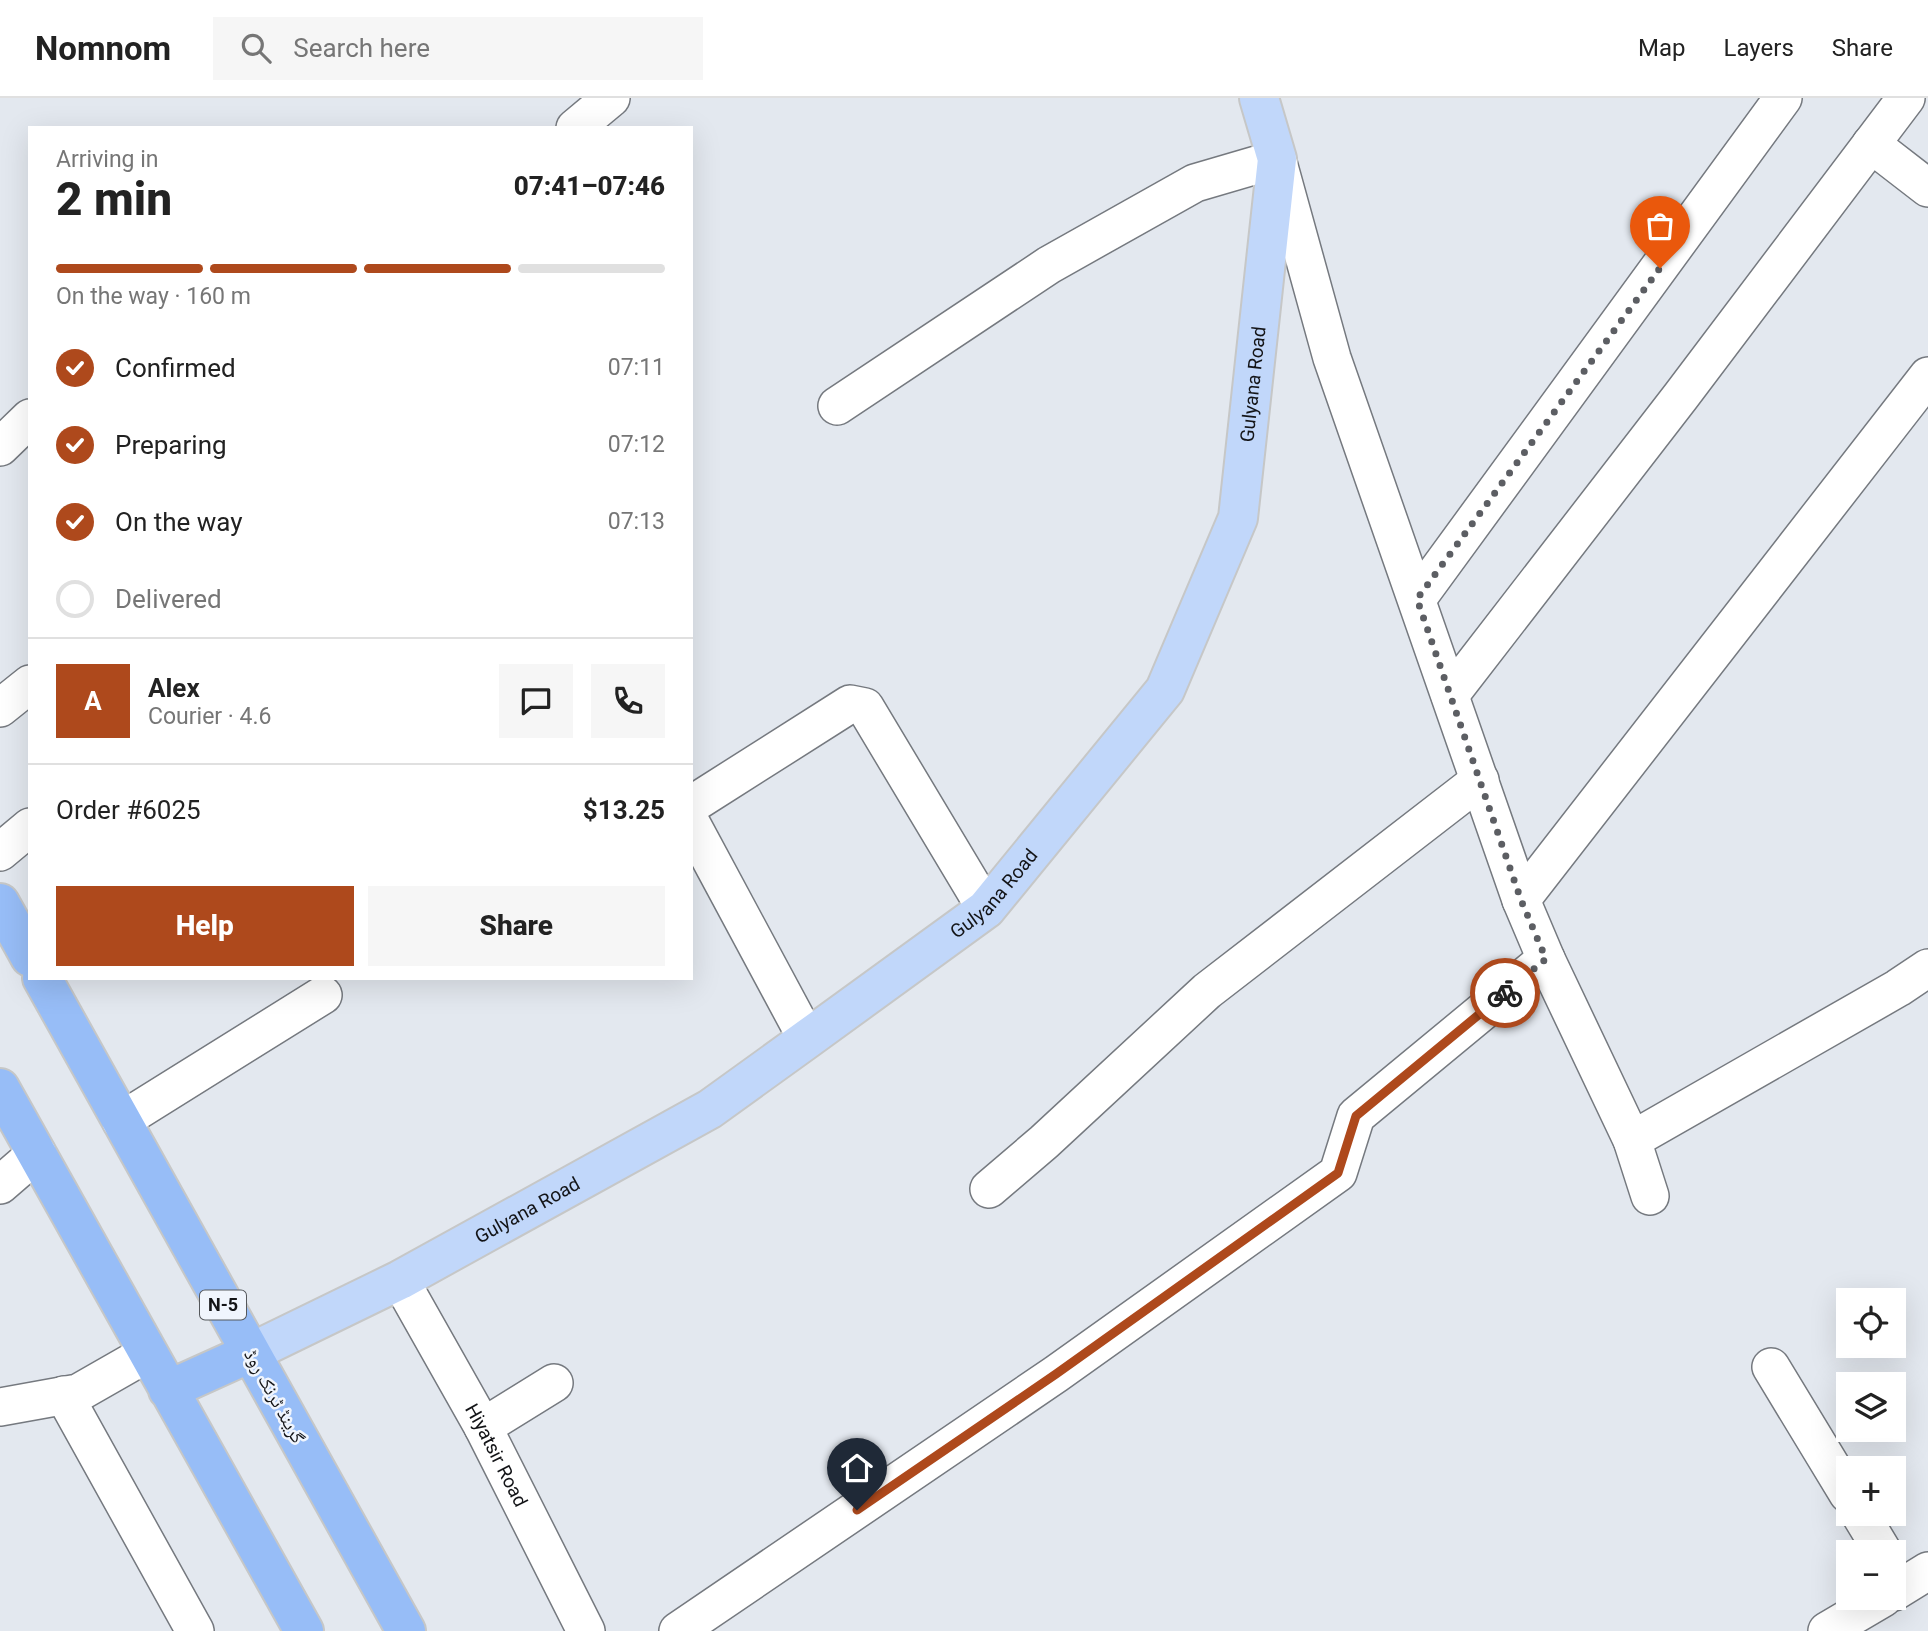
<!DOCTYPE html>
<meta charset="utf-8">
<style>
body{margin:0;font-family:Roboto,"Noto Naskh Arabic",sans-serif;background:#f6f6f6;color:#222;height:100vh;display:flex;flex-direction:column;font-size:26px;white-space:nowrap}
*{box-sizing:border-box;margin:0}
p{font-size:23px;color:#767676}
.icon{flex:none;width:38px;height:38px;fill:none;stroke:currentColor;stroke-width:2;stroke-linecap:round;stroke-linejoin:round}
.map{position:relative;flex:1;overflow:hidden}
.panel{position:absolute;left:28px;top:28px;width:665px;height:854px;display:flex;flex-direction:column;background:#fff;border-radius:0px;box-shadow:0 7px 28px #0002}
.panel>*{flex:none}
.controls{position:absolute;left:1836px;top:1190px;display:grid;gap:14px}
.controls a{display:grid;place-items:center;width:70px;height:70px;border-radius:0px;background:#fff;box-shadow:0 7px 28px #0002;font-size:35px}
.pin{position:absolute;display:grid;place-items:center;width:60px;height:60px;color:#fff;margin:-72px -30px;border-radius:50% 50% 50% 0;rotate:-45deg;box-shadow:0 0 7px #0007}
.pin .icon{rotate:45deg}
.courier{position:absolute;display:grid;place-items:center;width:70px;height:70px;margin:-35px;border:5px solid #ae491c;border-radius:50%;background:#fff;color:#222;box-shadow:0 2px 9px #0007}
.summary em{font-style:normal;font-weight:800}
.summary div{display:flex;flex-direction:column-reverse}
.summary{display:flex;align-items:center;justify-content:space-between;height:119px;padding:0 28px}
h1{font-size:46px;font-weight:800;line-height:52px}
.bar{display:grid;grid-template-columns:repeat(4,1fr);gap:10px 7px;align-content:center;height:84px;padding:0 28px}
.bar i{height:9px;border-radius:5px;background:#e0e0e0}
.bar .active{background:#ae491c}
.bar p{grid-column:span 4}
.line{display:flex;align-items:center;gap:18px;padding:0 28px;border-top:2px solid #e0e0e0}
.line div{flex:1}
.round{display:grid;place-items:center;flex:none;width:74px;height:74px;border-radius:0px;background:#f6f6f6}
ol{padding:0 28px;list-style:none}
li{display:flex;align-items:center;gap:21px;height:77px}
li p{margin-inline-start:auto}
li .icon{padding:7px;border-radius:50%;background:#ae491c;color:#fff;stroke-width:4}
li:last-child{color:#767676}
li i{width:38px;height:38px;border:4px solid #e0e0e0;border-radius:50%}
.primary-button{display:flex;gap:14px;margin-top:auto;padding:14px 28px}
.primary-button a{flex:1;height:80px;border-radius:0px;background:#ae491c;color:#fff;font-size:28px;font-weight:800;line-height:80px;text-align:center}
.primary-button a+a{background:#f6f6f6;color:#222}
header{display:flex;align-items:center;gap:42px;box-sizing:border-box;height:98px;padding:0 35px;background:#fff;border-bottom:2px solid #e0e0e0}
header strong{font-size:33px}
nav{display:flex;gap:38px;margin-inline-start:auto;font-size:24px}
.search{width:490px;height:63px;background:#f6f6f6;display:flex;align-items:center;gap:18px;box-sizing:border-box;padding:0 24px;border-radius:0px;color:#767676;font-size:26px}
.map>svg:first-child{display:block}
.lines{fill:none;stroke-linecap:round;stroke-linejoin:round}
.minor-casing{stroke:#75797f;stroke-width:40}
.major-casing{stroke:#c6c7c7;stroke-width:42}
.highway-casing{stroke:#c6c7c7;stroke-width:42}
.minor{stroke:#fff;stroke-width:37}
.major{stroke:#c1d7fa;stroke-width:38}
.highway{stroke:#97bdf7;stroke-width:38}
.done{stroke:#5c5e63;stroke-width:7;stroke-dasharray:0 12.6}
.route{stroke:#ae491c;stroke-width:9}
.labels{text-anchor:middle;stroke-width:5;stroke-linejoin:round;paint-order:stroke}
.shield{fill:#f0f5fd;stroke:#55585c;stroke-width:2}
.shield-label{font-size:18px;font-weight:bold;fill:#131417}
.street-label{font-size:19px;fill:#131417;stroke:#f0f5fd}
</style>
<header>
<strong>Nomnom</strong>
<div class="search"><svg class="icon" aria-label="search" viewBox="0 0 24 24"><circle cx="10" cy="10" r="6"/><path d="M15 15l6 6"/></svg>Search here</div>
<nav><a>Map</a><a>Layers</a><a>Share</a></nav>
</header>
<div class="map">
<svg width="1928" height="1533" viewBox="0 0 1928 1533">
<rect width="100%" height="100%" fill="#e3e8ef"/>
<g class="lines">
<g class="minor-casing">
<g id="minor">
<path d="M575 30 611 0"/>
<path d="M1871 46 1928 90"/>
<path d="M837 308 1049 167 1195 85 1277 61 1332 260 1521 802 1546 861 1632 1042 1650 1098"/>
<path d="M0 349 30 320"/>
<path d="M1417 501 1783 0"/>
<path d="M1450 597 1681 298 1906 0"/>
<path d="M0 610 30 586"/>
<path d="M691 707 850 606 865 609 986 811"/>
<path d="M691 725 807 941"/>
<path d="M0 754 30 729"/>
<path d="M1521 802 1928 278"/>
<path d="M121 1023 323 897"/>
<path d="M1632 1042 1898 890 1928 870"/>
<path d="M0 1087 37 1055"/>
<path d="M989 1091 1044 1044 1207 893 1480 682"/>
<path id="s1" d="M400 1182 483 1329 586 1533"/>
<path d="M1771 1269 1848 1396"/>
<path d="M64 1297 195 1533"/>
<path d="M0 1309 78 1295 148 1255"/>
<path d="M483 1329 554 1285"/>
<path d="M1860 1416 1883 1454"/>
<path d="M1894 1494 1928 1473"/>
<path d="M678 1533 1056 1276 1338 1075 1356 1018 1546 861"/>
<path d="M1827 1533 1883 1500"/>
</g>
</g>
<g class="major-casing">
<g id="major">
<path id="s2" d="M250 1255 400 1182 710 1011 807 941 986 811 1165 592 1238 420 1277 61 1259 0"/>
</g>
</g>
<g class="highway-casing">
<path id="highway" d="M0 805 30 859
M42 880 406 1533
M0 990 304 1533
M168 1292 250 1255"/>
</g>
<use href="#minor" class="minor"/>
<use href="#major" class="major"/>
<use href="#highway" class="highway"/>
</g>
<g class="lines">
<path class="done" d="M1505 895 1546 861 1521 802 1417 501 1660 170"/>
<path class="route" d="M857 1412 1056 1276 1338 1075 1356 1018 1505 895"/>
</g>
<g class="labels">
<rect class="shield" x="200" y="1192.5" width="46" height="29" rx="5"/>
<g class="shield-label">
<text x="223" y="1213">N-5</text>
</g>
<g class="street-label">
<text dy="7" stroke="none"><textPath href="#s2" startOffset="1466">Gulyana Road</textPath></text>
<text dy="7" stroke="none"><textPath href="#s2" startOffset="878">Gulyana Road</textPath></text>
<text dy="7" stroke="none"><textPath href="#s2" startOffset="312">Gulyana Road</textPath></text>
<text transform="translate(275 1298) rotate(61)" y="7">گرینڈ ٹرنک روڈ</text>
<text dy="7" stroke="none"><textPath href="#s1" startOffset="200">Hiyatsir Road</textPath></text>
</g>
</g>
</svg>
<div class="controls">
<a><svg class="icon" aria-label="locate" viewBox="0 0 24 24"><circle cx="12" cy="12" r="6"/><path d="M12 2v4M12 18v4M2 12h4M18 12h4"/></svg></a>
<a><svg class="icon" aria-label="layers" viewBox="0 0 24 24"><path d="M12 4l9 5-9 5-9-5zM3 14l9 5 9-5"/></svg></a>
<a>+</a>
<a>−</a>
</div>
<div class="pin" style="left:1660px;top:170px;background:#ea580c"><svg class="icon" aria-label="bag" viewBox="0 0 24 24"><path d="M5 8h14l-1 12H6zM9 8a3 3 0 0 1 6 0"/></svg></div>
<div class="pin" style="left:857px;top:1412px;background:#1f2937"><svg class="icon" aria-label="home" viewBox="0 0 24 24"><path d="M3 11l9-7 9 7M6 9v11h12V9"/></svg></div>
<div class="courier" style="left:1505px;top:895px"><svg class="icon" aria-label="bike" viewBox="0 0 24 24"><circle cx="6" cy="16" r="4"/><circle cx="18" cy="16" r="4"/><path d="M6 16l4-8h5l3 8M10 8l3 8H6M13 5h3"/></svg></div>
<section class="panel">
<div class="summary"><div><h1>2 min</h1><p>Arriving in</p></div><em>07:41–07:46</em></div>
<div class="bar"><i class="active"></i><i class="active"></i><i class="active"></i><i></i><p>On the way · 160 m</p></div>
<ol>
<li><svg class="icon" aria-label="check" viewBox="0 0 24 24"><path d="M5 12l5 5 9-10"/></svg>Confirmed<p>07:11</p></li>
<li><svg class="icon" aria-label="check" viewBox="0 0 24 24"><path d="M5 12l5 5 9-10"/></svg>Preparing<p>07:12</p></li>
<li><svg class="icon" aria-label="check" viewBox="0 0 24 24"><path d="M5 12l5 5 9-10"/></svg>On the way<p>07:13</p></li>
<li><i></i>Delivered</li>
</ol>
<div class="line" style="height:126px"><b class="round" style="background:#ae491c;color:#fff">A</b><div><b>Alex</b><p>Courier · 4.6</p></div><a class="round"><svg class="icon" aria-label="chat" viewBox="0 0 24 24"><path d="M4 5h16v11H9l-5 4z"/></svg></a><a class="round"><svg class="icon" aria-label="phone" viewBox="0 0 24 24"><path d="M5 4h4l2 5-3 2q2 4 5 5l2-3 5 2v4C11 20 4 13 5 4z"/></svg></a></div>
<div class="line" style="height:91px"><div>Order #6025</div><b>$13.25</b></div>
<div class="primary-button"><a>Help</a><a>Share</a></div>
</section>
</div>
